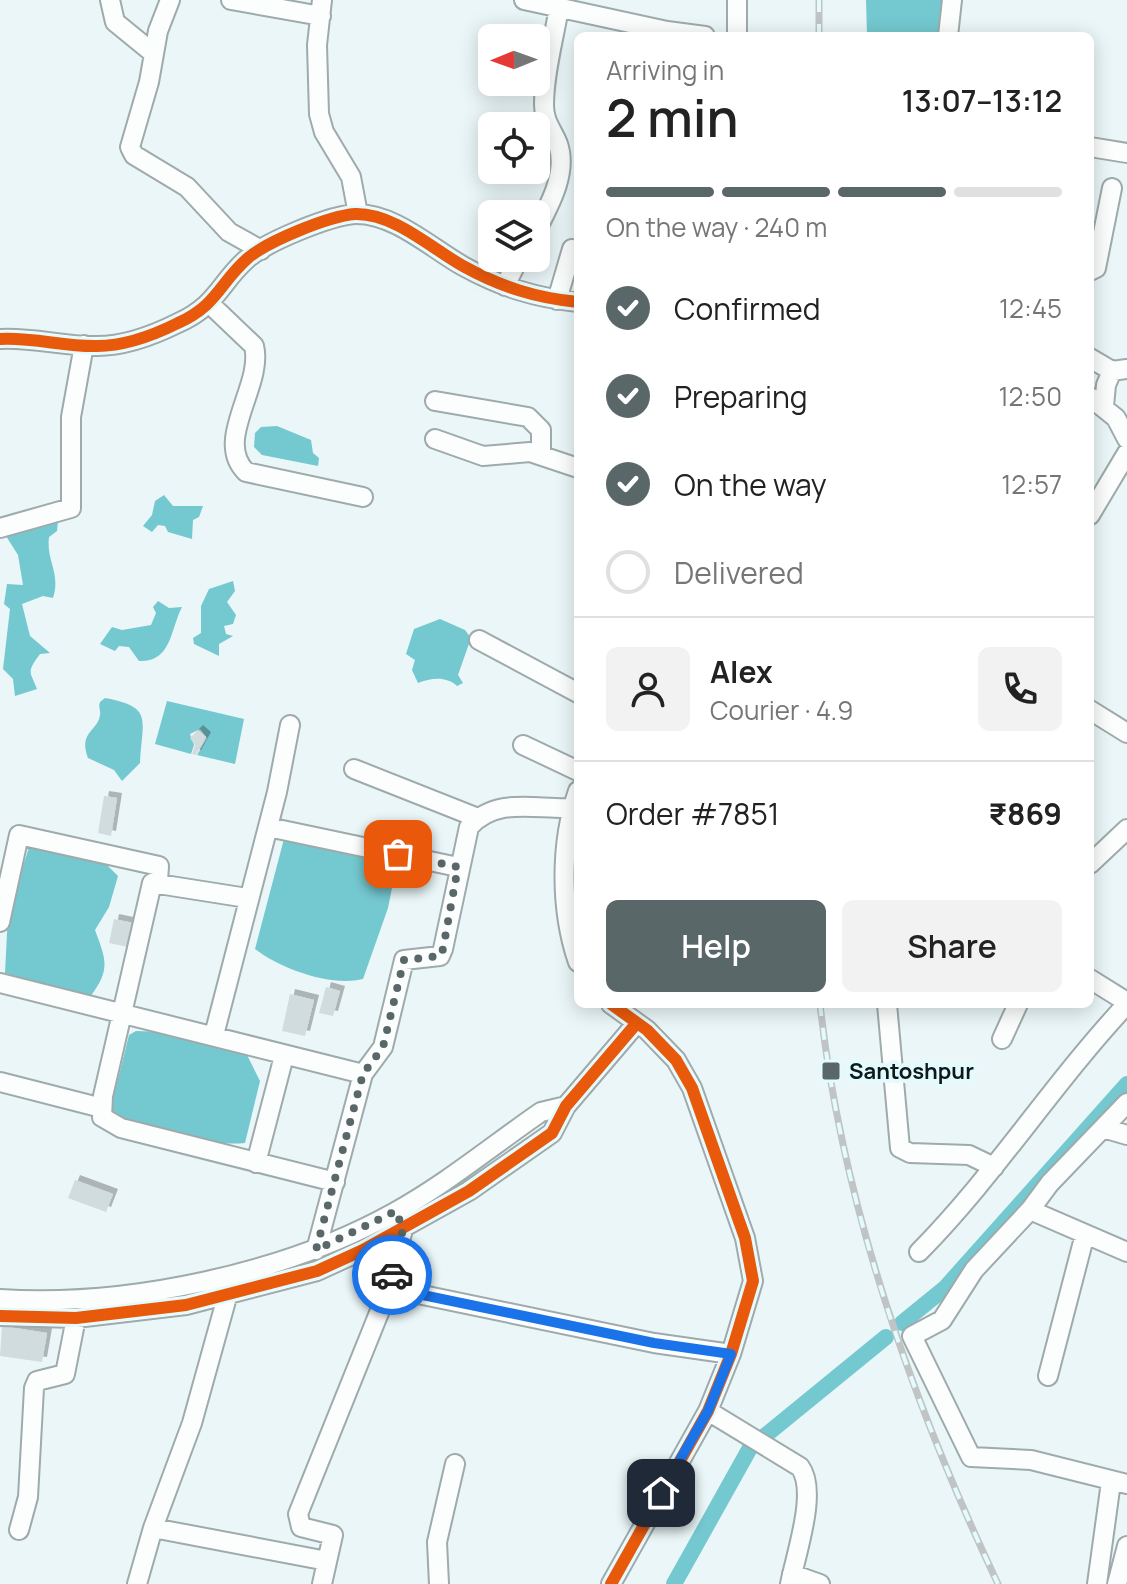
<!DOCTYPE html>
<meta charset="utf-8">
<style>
body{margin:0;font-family:Manrope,sans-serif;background:#f2f2f2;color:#222;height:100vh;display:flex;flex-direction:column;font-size:30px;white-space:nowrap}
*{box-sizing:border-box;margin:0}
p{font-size:26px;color:#767676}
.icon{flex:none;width:44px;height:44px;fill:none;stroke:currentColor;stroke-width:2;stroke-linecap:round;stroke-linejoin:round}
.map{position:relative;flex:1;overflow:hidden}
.sheet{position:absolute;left:574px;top:32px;width:520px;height:976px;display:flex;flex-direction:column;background:#fff;border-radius:12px;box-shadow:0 4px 20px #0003}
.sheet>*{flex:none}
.needle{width:52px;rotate:269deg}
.controls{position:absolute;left:478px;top:24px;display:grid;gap:16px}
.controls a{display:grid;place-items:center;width:72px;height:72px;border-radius:12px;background:#fff;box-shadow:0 4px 20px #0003;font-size:40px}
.pin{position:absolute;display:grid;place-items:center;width:68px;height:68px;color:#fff;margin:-34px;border-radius:16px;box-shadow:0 4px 12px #0006}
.courier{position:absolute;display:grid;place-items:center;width:80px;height:80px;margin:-40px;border:6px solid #1a73e8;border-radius:50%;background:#fff;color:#222;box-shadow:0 2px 10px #0007}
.summary em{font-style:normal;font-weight:600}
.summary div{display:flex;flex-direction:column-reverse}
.summary{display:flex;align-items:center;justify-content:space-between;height:136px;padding:0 32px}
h1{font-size:52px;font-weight:600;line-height:60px}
.bar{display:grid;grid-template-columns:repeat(4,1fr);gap:12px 8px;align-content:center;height:96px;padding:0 32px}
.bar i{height:10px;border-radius:6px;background:#e0e0e0}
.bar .current{background:#5a6769}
.bar p{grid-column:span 4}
.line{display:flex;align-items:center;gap:20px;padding:0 32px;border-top:2px solid #e0e0e0}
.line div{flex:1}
.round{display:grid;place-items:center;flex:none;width:84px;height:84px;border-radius:12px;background:#f2f2f2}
ol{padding:0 32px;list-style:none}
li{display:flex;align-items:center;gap:24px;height:88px}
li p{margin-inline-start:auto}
li .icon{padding:8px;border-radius:50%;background:#5a6769;color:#fff;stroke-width:4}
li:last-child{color:#767676}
li i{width:44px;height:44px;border:4px solid #e0e0e0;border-radius:50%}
.button{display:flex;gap:16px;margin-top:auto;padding:16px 32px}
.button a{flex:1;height:92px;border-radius:12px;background:#5a6769;color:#fff;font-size:32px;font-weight:600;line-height:92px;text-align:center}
.button a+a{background:#f2f2f2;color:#222}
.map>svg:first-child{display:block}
.water{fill:#74c8cf}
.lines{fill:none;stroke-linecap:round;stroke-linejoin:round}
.canal{stroke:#74c8cf;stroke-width:16}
.building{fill:#d0dcde;filter:url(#shadow)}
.minor-casing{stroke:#9eaaab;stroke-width:22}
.minor{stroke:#fcfefe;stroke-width:18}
.rail-casing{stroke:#c0c4c5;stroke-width:7}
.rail{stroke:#e4fbfe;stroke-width:4;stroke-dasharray:12;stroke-linecap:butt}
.cycleway-casing{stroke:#e4fbfe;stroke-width:17}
.cycleway{stroke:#e8590c;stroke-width:12}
.done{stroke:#5a6769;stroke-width:8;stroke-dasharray:0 14.4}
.route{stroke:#1a73e8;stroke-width:10}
.poi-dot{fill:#5a6769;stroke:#e4fbfe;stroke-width:3}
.labels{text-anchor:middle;stroke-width:8;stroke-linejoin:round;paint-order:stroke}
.poi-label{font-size:22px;font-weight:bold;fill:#0c1a1c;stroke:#e4fbfe;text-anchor:start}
</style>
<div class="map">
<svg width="1127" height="1584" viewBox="0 0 1127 1584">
<defs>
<filter id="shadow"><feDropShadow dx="5" dy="-5" stdDeviation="0" flood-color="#0004"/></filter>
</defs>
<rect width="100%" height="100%" fill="#eaf6f8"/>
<path class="water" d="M866 0H959L942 36H867Z
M277 426 311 440 313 453 319 458 318 466 262 455 254 447 255 433 261 427Z
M164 495 173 506H203L199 517 193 520 192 539 168 532 165 526 158 525 152 532 143 526 152 515 155 501Z
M59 510 57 531 49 537C46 561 61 573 53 598L43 596 22 604 30 636 50 653 40 654C26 673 30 671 37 689L15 696 13 679 3 669 10 609 4 604 7 584 23 585 18 555 6 536 15 526Z
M233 581 235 591 227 602 236 615 233 624 224 626 226 634 233 636 219 644V656L194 644 193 638 201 633V606L209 589Z
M158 601 169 608 182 607C170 630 172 662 139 661L129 647 119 646 115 651 100 644 112 627 122 630 151 625 156 613 153 607Z
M440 619 465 630 471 638 458 675 463 683 457 686C446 676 431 678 418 683L412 670 415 660 406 654 414 629Z
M105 698C154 707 142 719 140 763L122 781 114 770 88 758C78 732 98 731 100 715 101 711 98 707 100 702Z
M167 701 244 719 235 764 197 755 207 738 200 729 190 734 194 745 191 754 155 744Z
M284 839 323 841 390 864 395 873 388 908 363 979C331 987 281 969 255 949Z
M29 847 103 861 118 876 109 907 95 930C106 960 111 969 90 997L5 973 8 914Z
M136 1031 166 1032 247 1055 260 1081 245 1143C202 1147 157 1129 116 1117L111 1107 129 1035Z"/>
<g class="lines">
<path class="canal" d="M902 1323 945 1288 1127 1084
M674 1584 750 1448 886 1337"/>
</g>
<path class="building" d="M198 730 206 737 196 755 192 754 195 745 190 738Z
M104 796 117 798 111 836 98 833Z
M114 919 138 924 133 948 109 943Z
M326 987 340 991 333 1016 319 1013Z
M290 994 314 1000 305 1036 282 1031Z
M75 1180 113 1194 106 1212 68 1198Z
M2 1326 47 1333 42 1362 0 1356Z"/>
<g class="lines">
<g class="minor-casing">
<path id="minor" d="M110 0 115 22 153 53
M170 0 158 31 149 82 130 147 134 155 187 187 229 232 261 250
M231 0 321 16
M322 0 317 45 319 114 324 132 351 177 358 214
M524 0 667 31 705 36
M737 36V0
M948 36 952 0
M1090 147 1127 153
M536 231C549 206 568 173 558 144 552 129 544 122 544 105 544 73 554 39 559 7
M1090 271 1096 268 1112 188
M505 286 519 258
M557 300 572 249
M210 304 254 346C264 385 213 440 246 472L363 497
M0 339C33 337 65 347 97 346 124 346 154 335 178 323 218 305 220 282 248 258 268 241 329 216 355 214 394 213 431 248 463 266 501 287 536 298 578 302
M1090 358 1112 371
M1090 397 1116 418 1127 439
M435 401 528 417 541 430V454
M1104 406 1106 385 1112 371 1127 369
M435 439 483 456 530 452 578 468
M1090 515 1127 453
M0 528 71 508V417L84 345
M479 640 578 693
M1090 710 1127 733
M523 745 578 771
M354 769 478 818
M578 791C560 843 560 910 578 962
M268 827 458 867
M1090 864 1127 829
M247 898 152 883 103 1096 102 1117 121 1128 335 1182
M0 922 19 835 159 866 158 881
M1090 979 1127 1002
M0 983 363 1074
M611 1004 647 1030 676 1060 692 1088 745 1238 753 1281 731 1354 708 1411 611 1584
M887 1004 900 1148 910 1153 969 1155 994 1167
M214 1035 277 792 290 725
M1002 1039 1018 1004
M0 1082 102 1108
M1127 1103 1050 1183 1030 1210 974 1270 942 1320 912 1336 971 1457 1031 1460 1127 1484
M1103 1128 1127 1135
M256 1163 284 1056
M1030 1210 1127 1252
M400 1222 403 1229 389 1288 654 1343 731 1354
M316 1250 363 1074 383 1047 404 960 440 956 443 949 469 827C497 796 536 810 572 808
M919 1252C995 1175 1053 1083 1127 1004
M0 1299C127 1307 284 1274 395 1212 446 1184 493 1145 541 1112L566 1106
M0 1316 76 1318 186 1305 317 1271 363 1250 469 1191 552 1133 566 1106 636 1024
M1048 1376 1085 1234
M708 1411 800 1467C818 1491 796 1553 790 1584
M153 1528 327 1561
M19 1530 28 1497 34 1388 37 1381 65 1374 76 1318
M792 1574 820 1584
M137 1584 153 1528 192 1423 227 1297
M322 1584 333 1535 301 1527 298 1514 389 1288
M439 1584 437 1542 455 1464
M1097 1584 1111 1482
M1117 1584 1127 1546"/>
</g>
<use href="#minor" class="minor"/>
<g class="rail-casing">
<path id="rail" d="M819 36V0
M820 1004C842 1205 912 1402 998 1584"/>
</g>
<use href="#rail" class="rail"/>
<g class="cycleway-casing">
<path id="cycleway" d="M0 339C33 337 65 347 97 346 124 346 154 335 178 323 218 305 220 282 248 258 268 241 329 216 355 214 394 213 431 248 463 266 501 287 536 298 578 302
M611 1004 647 1030 676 1060 692 1088 745 1238 753 1281 731 1354 708 1411 611 1584
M0 1316 76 1318 186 1305 317 1271 363 1250 469 1191 552 1133 566 1106 636 1024"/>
</g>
<use href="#cycleway" class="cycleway"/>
</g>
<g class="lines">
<path class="done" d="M392 1275 403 1229 396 1211 316 1250 363 1074 383 1047 404 960 440 956 443 949 458 867 398 854"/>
<path class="route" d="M392 1275 389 1288 654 1343 731 1354 708 1411 661 1493"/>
</g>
<rect class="poi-dot" x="821" y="1061" width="20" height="20" rx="4"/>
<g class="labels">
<g class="poi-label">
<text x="849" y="1079">Santoshpur</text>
</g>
</g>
</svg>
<div class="controls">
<a><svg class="needle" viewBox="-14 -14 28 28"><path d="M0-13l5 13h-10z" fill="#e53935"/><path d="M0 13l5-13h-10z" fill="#767676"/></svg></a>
<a><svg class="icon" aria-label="locate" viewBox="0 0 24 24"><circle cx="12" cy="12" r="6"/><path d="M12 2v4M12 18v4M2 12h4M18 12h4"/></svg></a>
<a><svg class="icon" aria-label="layers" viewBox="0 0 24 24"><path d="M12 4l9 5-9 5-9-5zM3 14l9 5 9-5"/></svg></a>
</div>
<div class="pin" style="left:398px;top:854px;background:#ea580c"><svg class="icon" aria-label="bag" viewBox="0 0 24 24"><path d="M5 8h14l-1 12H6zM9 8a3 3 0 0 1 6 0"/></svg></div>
<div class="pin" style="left:661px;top:1493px;background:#1f2937"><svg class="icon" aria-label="home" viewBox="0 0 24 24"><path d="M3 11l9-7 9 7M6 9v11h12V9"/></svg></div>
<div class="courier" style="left:392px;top:1275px"><svg class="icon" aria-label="car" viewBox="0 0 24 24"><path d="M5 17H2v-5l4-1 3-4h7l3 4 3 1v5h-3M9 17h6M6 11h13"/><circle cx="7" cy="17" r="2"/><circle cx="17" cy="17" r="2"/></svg></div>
<section class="sheet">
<div class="summary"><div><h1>2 min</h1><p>Arriving in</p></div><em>13:07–13:12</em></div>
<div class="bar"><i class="current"></i><i class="current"></i><i class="current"></i><i></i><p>On the way · 240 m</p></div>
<ol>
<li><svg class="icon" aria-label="check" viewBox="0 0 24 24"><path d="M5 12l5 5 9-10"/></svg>Confirmed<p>12:45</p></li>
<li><svg class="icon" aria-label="check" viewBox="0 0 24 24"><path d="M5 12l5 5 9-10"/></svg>Preparing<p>12:50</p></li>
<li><svg class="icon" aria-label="check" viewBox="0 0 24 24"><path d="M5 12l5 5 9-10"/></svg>On the way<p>12:57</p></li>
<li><i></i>Delivered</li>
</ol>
<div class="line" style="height:144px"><a class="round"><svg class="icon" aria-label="person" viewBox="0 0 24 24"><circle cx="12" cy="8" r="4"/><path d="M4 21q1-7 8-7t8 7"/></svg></a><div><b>Alex</b><p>Courier · 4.9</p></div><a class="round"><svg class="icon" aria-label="phone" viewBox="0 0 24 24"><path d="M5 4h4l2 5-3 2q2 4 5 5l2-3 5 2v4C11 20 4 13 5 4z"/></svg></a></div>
<div class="line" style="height:104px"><div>Order #7851</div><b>₹869</b></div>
<div class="button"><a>Help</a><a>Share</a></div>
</section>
</div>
